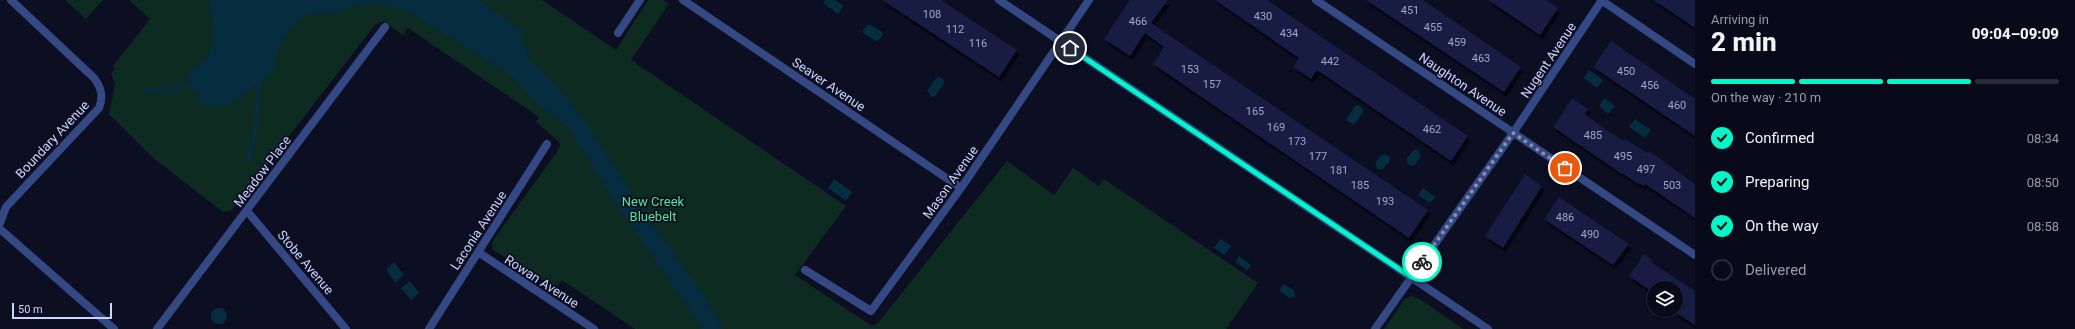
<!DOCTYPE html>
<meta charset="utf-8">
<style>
body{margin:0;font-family:Roboto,sans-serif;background:#121322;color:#f1f3f6;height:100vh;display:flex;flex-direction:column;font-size:15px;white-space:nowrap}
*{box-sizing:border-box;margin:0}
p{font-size:13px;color:#999aa2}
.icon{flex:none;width:22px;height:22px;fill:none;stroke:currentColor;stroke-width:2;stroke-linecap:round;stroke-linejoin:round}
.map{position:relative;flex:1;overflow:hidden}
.side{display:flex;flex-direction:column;background:#090a19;width:380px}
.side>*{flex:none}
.controls{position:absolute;left:1647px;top:281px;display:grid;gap:8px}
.controls a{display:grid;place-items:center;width:36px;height:36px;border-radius:50%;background:#090a19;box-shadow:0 1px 3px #0004,0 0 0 1px #292b38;font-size:20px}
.scale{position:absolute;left:12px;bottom:10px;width:100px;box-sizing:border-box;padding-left:4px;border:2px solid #ccd5ff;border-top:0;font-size:11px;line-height:14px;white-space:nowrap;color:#ccd5ff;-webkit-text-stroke:3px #0c0e21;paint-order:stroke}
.pin{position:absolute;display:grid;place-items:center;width:34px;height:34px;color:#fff;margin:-17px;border:2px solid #fff;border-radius:50%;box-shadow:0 1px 4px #0007}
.courier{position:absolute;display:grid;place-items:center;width:40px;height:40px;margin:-20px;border:3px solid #00f7c7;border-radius:50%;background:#fff;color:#222;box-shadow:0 1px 5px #0007}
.summary em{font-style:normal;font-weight:800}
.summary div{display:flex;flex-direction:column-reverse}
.summary{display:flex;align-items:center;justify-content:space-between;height:68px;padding:0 16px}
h1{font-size:26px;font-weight:800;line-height:30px}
.bar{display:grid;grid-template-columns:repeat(4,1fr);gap:6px 4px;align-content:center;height:48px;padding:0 16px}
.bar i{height:5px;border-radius:3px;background:#292b38}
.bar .selected{background:#00f7c7}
.bar p{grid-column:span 4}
ol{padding:0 16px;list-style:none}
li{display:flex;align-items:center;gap:12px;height:44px}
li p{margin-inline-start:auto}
li .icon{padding:4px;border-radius:50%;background:#00f7c7;color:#111;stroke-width:4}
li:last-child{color:#999aa2}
li i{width:22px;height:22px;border:2px solid #292b38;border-radius:50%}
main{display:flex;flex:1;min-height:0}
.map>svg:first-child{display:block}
.green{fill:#0e2b22}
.water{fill:#062c3f}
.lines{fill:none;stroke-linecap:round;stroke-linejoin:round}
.stream{stroke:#062c3f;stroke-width:4}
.building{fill:#171b43;filter:url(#shadow)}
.street{stroke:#344883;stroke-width:8}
.done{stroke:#898fb1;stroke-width:4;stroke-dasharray:0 7.2}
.route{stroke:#00f7c7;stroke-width:5}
.labels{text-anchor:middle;stroke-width:3.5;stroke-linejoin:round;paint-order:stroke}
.number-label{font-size:11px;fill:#9fa6d0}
.street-label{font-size:13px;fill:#ccd5ff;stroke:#0c0e21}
.park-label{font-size:13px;fill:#51e695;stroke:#0c0e21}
</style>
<main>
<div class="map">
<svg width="1695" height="329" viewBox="0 0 1695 329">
<defs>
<filter id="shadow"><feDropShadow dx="2.5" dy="4.5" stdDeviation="0" flood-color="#0009"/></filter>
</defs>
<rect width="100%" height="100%" fill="#0c0e21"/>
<path class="green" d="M65 0H103L86 19Z
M129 0H542L616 50 648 0H663L669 4 631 60 846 206 795 275 872 326 878 323 1007 161 1054 195 1073 168 1099 186 1104 179 1258 283 1226 329H635L562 280 556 288 493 250 492 243 496 236 557 152 560 146 559 142 536 122 539 117 408 28 403 35 383 21 375 25 231 211 223 212 152 157 109 114 115 84 111 74 115 69 113 66 150 19Z
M1411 296 1420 299 1463 329H1384L1405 299Z"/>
<path class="water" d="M209 0H478L519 28 529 60 547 76 586 121 640 207 702 292 723 329H702L609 193 569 128 537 103 511 75 411 13 383 4 355 6 332 14H317L304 16 292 27 280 43 275 70 240 97 223 106H203L187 80C191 64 197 67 206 57 219 42 212 17 209 0Z
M826 0H835L844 6 838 14 823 3Z
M868 25H871L882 32 883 35 879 40 876 41 863 33V30Z
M1589 70 1603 80 1597 88 1584 78Z
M939 77 944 80V84L935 96 932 97 927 91 936 78Z
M1604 98 1615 106 1608 114 1599 105Z
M1358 105 1363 109V112L1354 125 1346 120 1355 106Z
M1635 119 1651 130 1645 138 1629 127Z
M1414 150H1418L1421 156 1415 165 1411 166 1407 163V158Z
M1385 154 1390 157 1389 162 1383 169H1377L1375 163 1381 155Z
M834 179 852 192 846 201 828 188Z
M1423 188 1435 197 1430 203 1418 195Z
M1220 239 1231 246 1225 255 1214 248Z
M1239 256 1251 265 1247 270 1235 262Z
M394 262 404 275 395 283 386 269Z
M410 281 419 293 411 300 401 288Z
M1282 285H1286L1294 291 1295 297 1289 298 1280 291Z
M211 316a8 8 0 1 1 16 0a8 8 0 1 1-16 0Z"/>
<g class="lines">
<path class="stream" d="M147 91 168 90 197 85
M248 160 254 139 260 77"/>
</g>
<path class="building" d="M882 0H941L1017 50 999 77Z
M1130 0H1168L1151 23 1428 210 1409 238 1153 64 1164 47 1145 33 1130 56 1104 39Z
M1215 0H1267L1468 136 1451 161 1317 70 1311 79 1293 67 1299 58Z
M1366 0H1423L1521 67 1504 92Z
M1488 0H1546L1558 8 1540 35Z
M1653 0H1695V28L1673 13Z
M1611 41 1695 99V136L1593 67Z
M1572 98 1588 109 1585 114 1605 129 1624 141 1625 139 1647 153 1649 151 1695 184V218L1645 184 1644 186 1639 183 1638 184 1622 173V174L1553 127Z
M1525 174 1542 186 1503 248 1485 236Z
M1559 197 1629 244 1613 265 1544 219Z
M1644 254 1653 260 1651 262 1695 291V325L1676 313V288H1654V293L1629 276Z"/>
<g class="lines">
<path class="street" d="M683 0 961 188
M999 0 1488 329
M1316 0 1695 255
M1601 0 1695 64
M618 33 640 0
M247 211 346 329
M0 223 6 207 99 108C104 96 101 87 94 78L11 0
M0 229 114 329
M478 252 594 329
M805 270 871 311 961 188 1089 0
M157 329 385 27
M429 329 547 144
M1375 329 1513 133 1602 0"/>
</g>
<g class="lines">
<path class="done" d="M1422 262 1513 133 1565 168"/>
<path class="route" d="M1070 48 1411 277 1422 262"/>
</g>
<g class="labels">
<g class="number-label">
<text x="1410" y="14">451</text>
<text x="932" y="18">108</text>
<text x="1263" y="20">430</text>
<text x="1138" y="25">466</text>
<text x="1433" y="31">455</text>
<text x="955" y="33">112</text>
<text x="1289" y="37">434</text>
<text x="1457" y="46">459</text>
<text x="978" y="47">116</text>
<text x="1481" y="62">463</text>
<text x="1330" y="65">442</text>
<text x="1190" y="73">153</text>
<text x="1626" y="75">450</text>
<text x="1212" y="88">157</text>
<text x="1650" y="89">456</text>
<text x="1677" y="109">460</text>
<text x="1255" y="115">165</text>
<text x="1276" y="131">169</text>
<text x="1432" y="133">462</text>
<text x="1593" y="139">485</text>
<text x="1297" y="145">173</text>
<text x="1318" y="160">177</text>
<text x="1623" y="160">495</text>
<text x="1646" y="173">497</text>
<text x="1339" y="174">181</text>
<text x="1360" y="189">185</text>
<text x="1672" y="189">503</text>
<text x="1385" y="205">193</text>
<text x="1565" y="221">486</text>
<text x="1590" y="238">490</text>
</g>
<g class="street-label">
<text transform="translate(1548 60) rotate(-56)" y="5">Nugent Avenue</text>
<text transform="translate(829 84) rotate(34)" y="5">Seaver Avenue</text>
<text transform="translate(1463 84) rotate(34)" y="5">Naughton Avenue</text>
<text transform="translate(52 139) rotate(-47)" y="5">Boundary Avenue</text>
<text transform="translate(262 171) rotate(-53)" y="5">Meadow Place</text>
<text transform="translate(950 182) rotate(-55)" y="5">Mason Avenue</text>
<text transform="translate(478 230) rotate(-57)" y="5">Laconia Avenue</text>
<text transform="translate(306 262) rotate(50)" y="5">Stobe Avenue</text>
<text transform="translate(542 281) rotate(33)" y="5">Rowan Avenue</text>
</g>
<g class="park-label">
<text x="653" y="206">New Creek<tspan x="653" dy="15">Bluebelt</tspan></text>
</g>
</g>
</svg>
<div class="controls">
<a><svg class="icon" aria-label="layers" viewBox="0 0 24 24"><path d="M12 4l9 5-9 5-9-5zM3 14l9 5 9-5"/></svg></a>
</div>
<div class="scale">50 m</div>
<div class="pin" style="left:1565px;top:168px;background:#ea580c"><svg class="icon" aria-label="bag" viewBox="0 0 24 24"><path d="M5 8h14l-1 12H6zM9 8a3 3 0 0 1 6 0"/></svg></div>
<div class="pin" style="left:1070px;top:48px;background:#1f2937"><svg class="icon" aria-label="home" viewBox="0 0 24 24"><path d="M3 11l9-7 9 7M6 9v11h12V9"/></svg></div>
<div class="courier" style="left:1422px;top:262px"><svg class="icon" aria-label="bike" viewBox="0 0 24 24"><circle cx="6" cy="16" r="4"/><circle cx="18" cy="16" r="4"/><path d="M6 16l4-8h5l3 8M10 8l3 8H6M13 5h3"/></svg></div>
</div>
<section class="side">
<div class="summary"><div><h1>2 min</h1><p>Arriving in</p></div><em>09:04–09:09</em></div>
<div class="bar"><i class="selected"></i><i class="selected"></i><i class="selected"></i><i></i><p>On the way · 210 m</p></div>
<ol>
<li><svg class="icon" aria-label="check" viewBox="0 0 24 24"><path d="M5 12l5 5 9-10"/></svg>Confirmed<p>08:34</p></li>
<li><svg class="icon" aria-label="check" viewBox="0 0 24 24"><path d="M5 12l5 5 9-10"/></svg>Preparing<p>08:50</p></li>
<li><svg class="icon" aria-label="check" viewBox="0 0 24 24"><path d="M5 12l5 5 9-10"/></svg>On the way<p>08:58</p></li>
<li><i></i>Delivered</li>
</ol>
</section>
</main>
